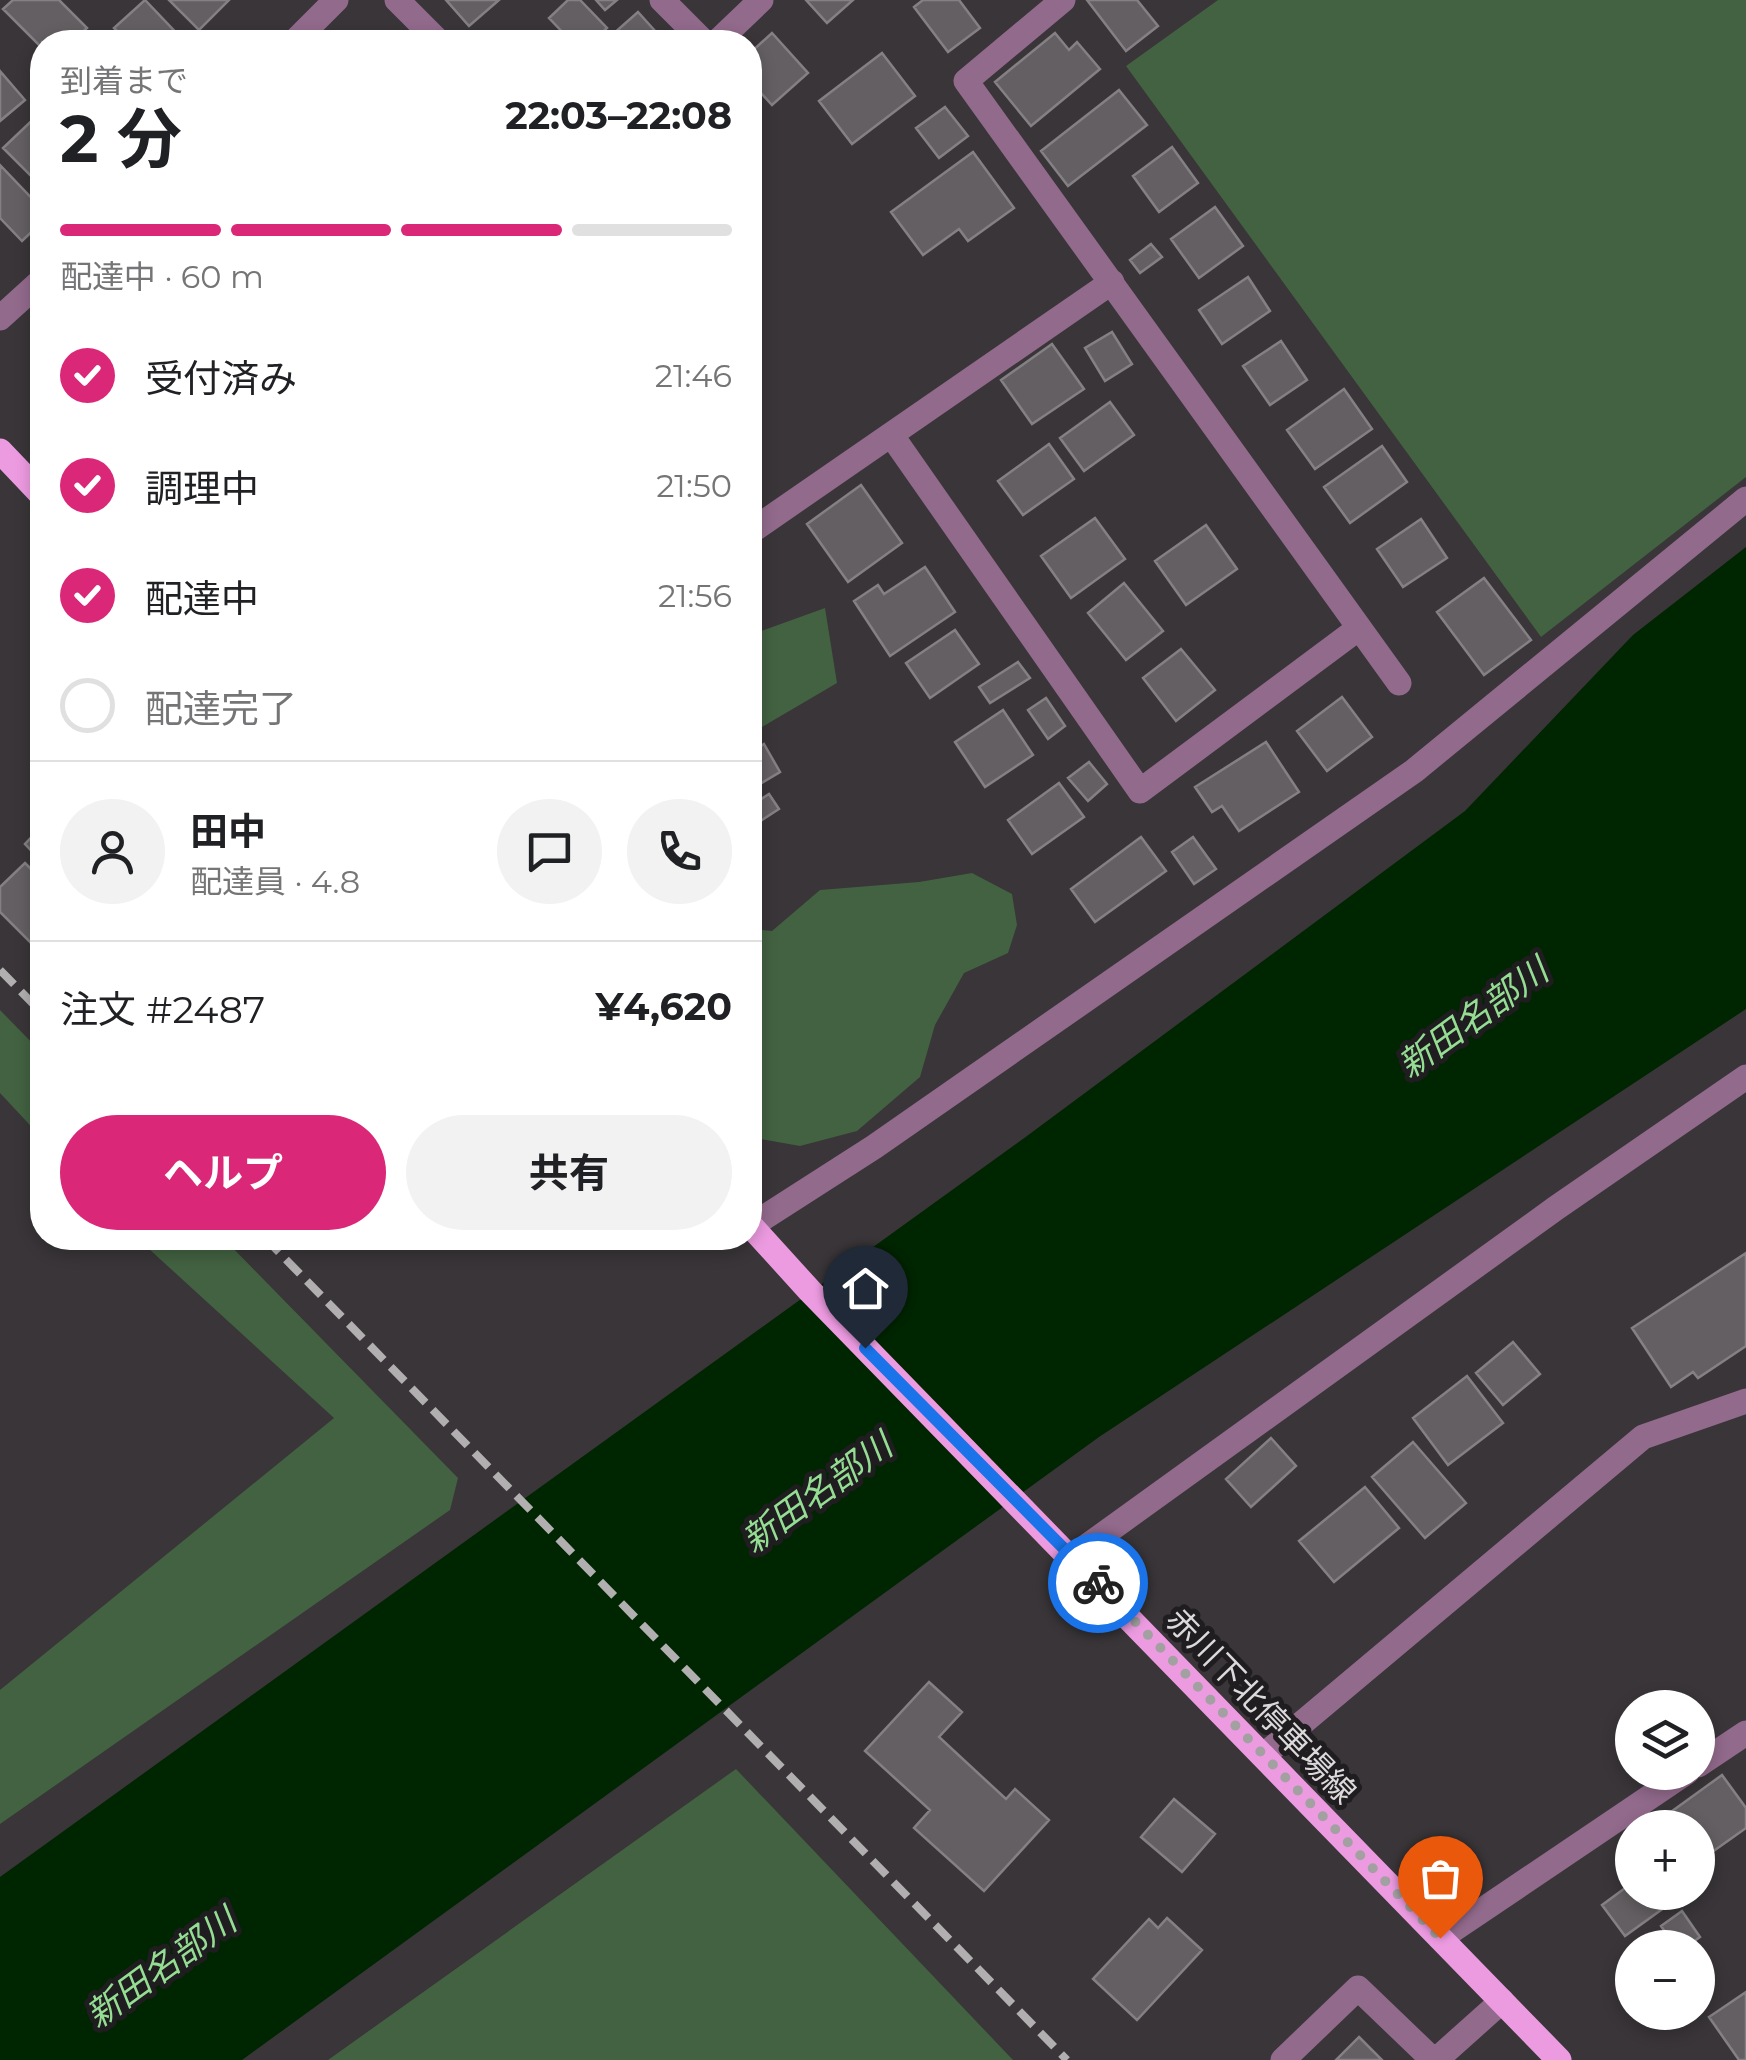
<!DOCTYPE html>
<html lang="ja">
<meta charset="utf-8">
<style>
body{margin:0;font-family:Montserrat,"Noto Sans JP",sans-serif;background:#f2f2f2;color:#202124;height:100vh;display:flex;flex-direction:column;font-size:38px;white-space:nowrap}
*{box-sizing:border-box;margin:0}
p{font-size:32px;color:#757577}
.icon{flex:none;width:55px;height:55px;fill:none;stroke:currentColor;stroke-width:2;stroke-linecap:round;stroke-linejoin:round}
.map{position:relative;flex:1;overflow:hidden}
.details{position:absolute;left:30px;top:30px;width:732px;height:1220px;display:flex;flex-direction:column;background:#fff;border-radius:40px;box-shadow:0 5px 15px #0003}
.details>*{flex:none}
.fabs{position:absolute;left:1615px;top:1690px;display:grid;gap:20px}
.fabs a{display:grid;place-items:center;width:100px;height:100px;border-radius:50%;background:#fff;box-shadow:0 5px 15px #0003;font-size:50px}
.pin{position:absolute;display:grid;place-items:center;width:85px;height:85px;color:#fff;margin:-102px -42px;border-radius:50% 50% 50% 0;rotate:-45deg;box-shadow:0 0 10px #0007}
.pin .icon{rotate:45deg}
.courier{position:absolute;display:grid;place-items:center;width:100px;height:100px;margin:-50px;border:8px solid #1a73e8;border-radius:50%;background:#fff;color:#222;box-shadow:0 2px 12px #0007}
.head em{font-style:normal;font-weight:700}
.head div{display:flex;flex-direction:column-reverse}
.head{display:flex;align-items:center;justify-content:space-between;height:170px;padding:0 30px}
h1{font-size:65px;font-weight:700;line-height:75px}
.bar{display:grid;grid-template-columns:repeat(4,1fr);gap:15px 10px;align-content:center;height:120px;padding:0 30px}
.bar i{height:12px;border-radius:8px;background:#e0e0e0}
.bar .on{background:#db2777}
.bar p{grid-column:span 4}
.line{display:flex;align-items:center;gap:25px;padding:0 30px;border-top:2px solid #e0e0e0}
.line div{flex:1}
.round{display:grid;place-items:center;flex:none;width:105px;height:105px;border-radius:52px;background:#f2f2f2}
ol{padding:0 30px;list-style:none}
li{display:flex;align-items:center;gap:30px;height:110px}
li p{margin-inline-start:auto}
li .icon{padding:10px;border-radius:50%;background:#db2777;color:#fff;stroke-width:4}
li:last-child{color:#757577}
li i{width:55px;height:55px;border:5px solid #e0e0e0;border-radius:50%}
.primary-button{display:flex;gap:20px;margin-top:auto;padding:20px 30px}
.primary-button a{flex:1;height:115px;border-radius:60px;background:#db2777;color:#fff;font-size:40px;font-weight:700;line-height:115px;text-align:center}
.primary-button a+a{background:#f2f2f2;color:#202124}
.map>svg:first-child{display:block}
.green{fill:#426241}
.water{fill:#002501}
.building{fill:#635f62;stroke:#848084;stroke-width:2.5}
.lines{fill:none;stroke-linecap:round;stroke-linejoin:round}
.minor{stroke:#926a8c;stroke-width:25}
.major{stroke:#ed9be1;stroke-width:25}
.rail{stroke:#b2afb1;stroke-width:8;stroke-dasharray:20 10;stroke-linecap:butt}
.done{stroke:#a3a0a2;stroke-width:10;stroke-dasharray:0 18}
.route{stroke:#1a73e8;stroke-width:12}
.labels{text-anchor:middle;stroke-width:10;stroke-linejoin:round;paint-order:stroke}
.street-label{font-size:32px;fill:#dcd9db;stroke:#1f1d1f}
.water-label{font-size:35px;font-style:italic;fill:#94dd93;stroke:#1f1d1f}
</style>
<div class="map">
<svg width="1746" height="2060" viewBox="0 0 1746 2060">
<rect width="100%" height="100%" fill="#393538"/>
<path class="green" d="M1218 0H1746V477L1541 637 1126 66Z
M825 608 837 683 750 734V635Z
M972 873 1012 894 1017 925 1008 953 964 973 935 1025 920 1077 857 1131 800 1146 750 1137V929L772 931 820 890 919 882Z
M0 1010 42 1053V1138L0 1093Z
M137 1238H223L458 1478 450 1510 0 1824V1690L334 1418Z
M736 1769 1013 2060H328Z"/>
<path class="water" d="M1746 547V1009L1099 1437 242 2060H0V1877L1027 1136 1465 811 1633 635Z"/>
<path class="building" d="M13 0H59L87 28 72 42H42V48L3 9Z
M145 0 185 42H128L114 28Z
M169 0H229L199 30Z
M446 0H499L469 26Z
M568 0H580L607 28 592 42H572L549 18Z
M596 0H617L605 10Z
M806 0H853L827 23Z
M923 0H959L980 28 948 52 914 7Z
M1087 0H1137L1158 26 1126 51Z
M638 12 665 42H604Z
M772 33 808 73 772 105 750 81V53Z
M1055 33 1069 50 1077 42 1100 69 1031 126 995 82Z
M882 53 915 96 852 144 819 101Z
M0 71 25 100 0 121Z
M1119 90 1147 125 1068 186 1041 151Z
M945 107 968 136 939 158 916 128Z
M42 111V164L31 176 3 148Z
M1172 147 1198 183 1159 212 1133 176Z
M973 152 1014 208 968 241 959 229 923 255 891 212Z
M0 165 42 209V222L22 241 0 218Z
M1215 207 1243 246 1199 278 1171 239Z
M1151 244 1162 257 1140 273 1130 260Z
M1248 277 1270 311 1222 344 1199 310Z
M1112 332 1132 364 1105 381 1085 348Z
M1281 341 1307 380 1270 405 1243 366Z
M1052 344 1084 389 1032 424 1001 380Z
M1344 389 1372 429 1315 469 1287 430Z
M1110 402 1134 435 1084 471 1060 438Z
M1049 444 1074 479 1023 515 998 481Z
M1382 446 1407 482 1350 523 1324 487Z
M861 485 902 543 848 582 807 524Z
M1095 518 1125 559 1071 598 1041 556Z
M1421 519 1447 558 1403 587 1377 549Z
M1206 525 1237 569 1186 605 1155 561Z
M925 567 955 612 890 656 854 601 878 585 884 594Z
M1484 578 1531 640 1484 675 1437 612Z
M1124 583 1163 631 1126 660 1088 613Z
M955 630 979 664 930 698 906 663Z
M1181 649 1215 690 1176 721 1143 678Z
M1018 662 1030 678 990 703 979 687Z
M1342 697 1372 737 1327 771 1297 731Z
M1046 698 1065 726 1048 739 1028 710Z
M1003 710 1033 755 985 787 955 742Z
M1266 742 1299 792 1239 831 1222 806 1212 812 1195 787Z
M764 744 780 772 750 790V753Z
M1089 762 1107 784 1088 801 1068 778Z
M1059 783 1084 817 1032 854 1008 820Z
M769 794 779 809 753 826 750 820V806Z
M42 826V862L25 844Z
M1141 837 1166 871 1095 922 1071 889Z
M1193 837 1216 869 1194 884 1172 852Z
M25 863 42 880V954L0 912V887Z
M1746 1253V1346L1698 1378 1693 1372 1671 1387 1632 1328Z
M1513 1342 1540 1374 1503 1405 1476 1373Z
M1467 1376 1503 1423 1448 1465 1413 1418Z
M1271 1438 1296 1466 1251 1507 1226 1479Z
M1413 1442 1466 1503 1425 1538 1372 1477Z
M1365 1487 1399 1528 1334 1582 1299 1541Z
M929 1682 962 1712 939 1737 1006 1799 1015 1789 1049 1820 984 1891 914 1828 930 1810 865 1751Z
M1722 1775 1746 1808V1828L1701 1860 1698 1854V1828H1678L1668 1814Z
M1174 1799 1215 1834 1182 1872 1141 1837Z
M1632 1883V1892H1686L1625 1936 1602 1905Z
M1682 1911 1700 1937 1685 1948H1676L1661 1926Z
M1167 1918 1202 1950 1137 2020 1093 1979 1149 1919 1158 1928Z
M1746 1992V2060H1739L1709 2017Z
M1359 2037 1382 2060H1336Z"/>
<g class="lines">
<path class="minor" d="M397 0 439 42
M662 0 704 42
M1063 0 966 81 1399 683
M294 42 336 0
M717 42 761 0
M0 318 42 280
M892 436 1140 791 1359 628
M750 532 1112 282
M751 1226 874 1147 1414 771 1746 499
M1072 1557 1556 1208 1746 1077
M1264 1755 1643 1437 1746 1401
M1698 1765 1746 1733
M1441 1938 1687 1772
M1283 2060 1358 1988 1433 2060
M1436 2060 1502 2001"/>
<path class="major" d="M0 451 42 495
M750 1225 810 1291 1559 2060"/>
<path class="rail" d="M0 970 42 1013
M265 1238 1067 2060"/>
</g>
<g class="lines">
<path class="done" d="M1098 1583 1440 1938"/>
<path class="route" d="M865 1348 1098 1583"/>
</g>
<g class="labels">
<g class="street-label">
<text transform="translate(1261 1706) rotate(46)" y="11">赤川下北停車場線</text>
</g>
<g class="water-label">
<text transform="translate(1473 1018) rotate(-36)" y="12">新田名部川</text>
<text transform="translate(817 1493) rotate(-36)" y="12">新田名部川</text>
<text transform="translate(161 1968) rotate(-36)" y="12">新田名部川</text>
</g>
</g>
</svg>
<div class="fabs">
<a><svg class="icon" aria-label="layers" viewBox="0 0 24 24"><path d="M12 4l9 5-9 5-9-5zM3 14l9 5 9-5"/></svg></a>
<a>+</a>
<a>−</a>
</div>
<div class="pin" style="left:1440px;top:1938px;background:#ea580c"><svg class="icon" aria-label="bag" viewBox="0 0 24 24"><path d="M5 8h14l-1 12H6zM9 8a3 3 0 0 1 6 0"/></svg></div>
<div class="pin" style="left:865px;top:1348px;background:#1f2937"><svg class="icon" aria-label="home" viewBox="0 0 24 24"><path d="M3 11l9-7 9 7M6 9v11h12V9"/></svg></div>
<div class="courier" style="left:1098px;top:1583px"><svg class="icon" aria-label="bike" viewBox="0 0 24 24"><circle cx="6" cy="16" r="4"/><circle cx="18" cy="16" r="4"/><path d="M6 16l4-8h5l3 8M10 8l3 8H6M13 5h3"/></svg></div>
<section class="details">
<div class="head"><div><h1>2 分</h1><p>到着まで</p></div><em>22:03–22:08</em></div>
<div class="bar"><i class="on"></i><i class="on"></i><i class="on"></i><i></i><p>配達中 · 60 m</p></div>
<ol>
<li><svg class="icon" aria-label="check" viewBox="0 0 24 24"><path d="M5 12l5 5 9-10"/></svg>受付済み<p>21:46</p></li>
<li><svg class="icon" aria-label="check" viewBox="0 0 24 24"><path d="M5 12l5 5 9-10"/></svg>調理中<p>21:50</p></li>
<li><svg class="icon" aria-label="check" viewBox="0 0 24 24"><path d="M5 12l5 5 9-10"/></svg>配達中<p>21:56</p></li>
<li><i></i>配達完了</li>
</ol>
<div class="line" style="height:180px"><a class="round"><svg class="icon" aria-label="person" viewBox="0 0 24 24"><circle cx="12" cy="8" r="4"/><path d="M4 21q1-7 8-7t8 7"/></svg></a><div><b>田中</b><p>配達員 · 4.8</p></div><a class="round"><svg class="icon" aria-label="chat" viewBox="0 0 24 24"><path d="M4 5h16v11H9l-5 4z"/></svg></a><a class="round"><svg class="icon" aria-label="phone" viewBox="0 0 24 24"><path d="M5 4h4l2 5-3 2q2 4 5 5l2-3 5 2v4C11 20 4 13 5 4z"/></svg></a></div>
<div class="line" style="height:130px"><div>注文 #2487</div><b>¥4,620</b></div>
<div class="primary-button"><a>ヘルプ</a><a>共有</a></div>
</section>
</div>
